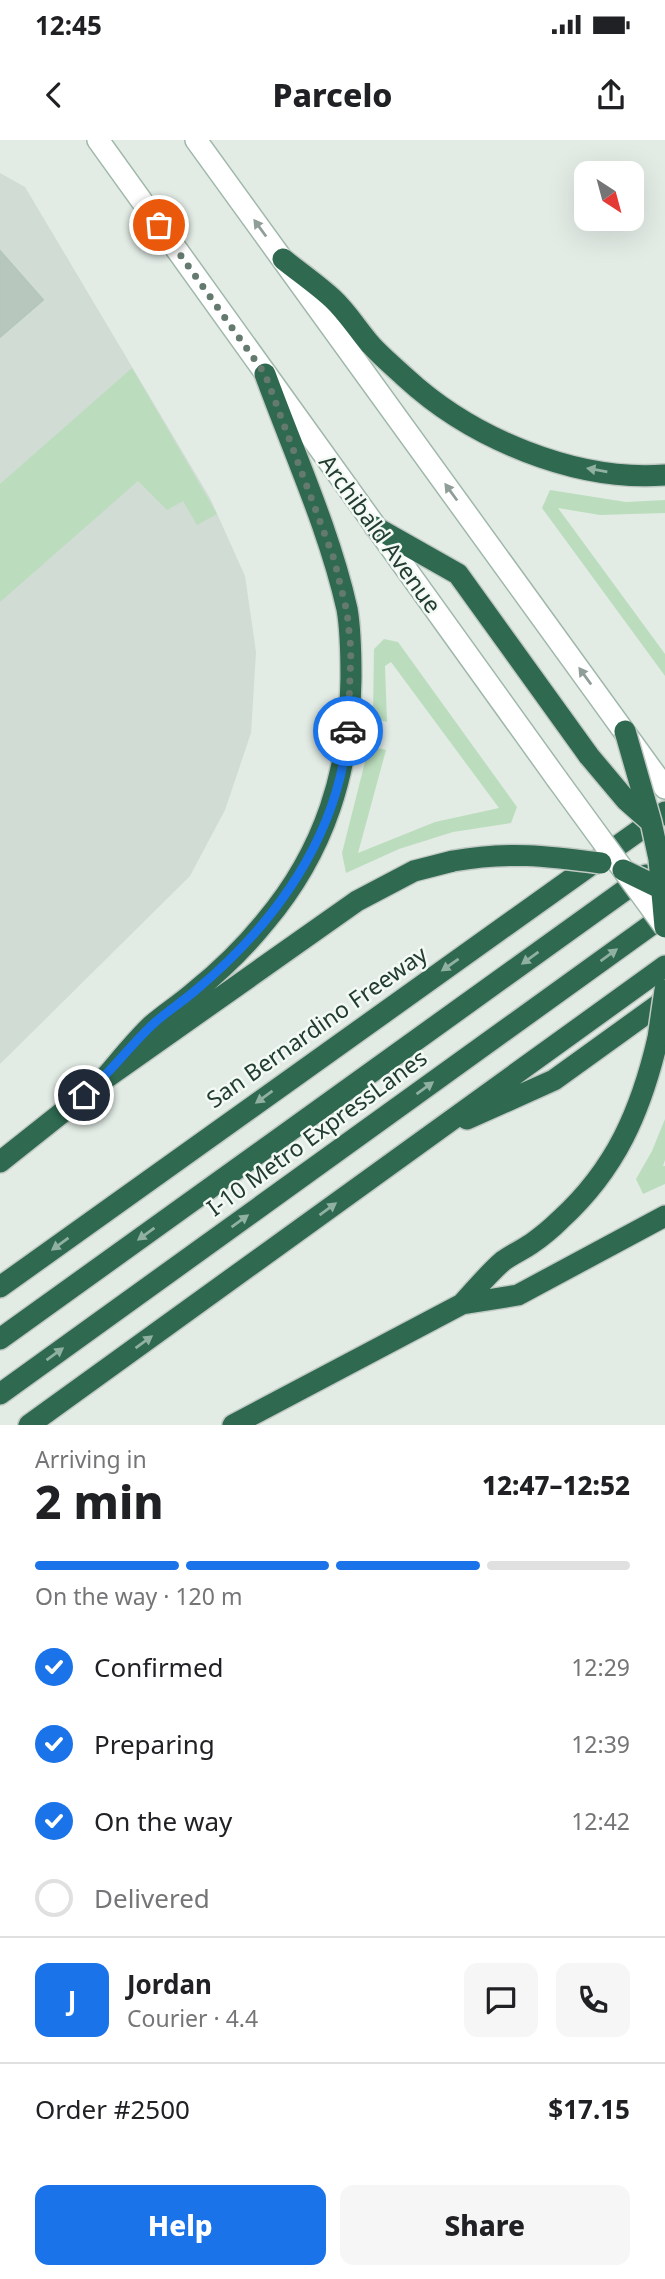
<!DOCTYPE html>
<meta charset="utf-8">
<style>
body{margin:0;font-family:"Noto Sans",sans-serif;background:#f6f6f6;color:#202124;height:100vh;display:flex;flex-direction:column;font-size:26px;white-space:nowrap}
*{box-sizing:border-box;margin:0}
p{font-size:23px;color:#757577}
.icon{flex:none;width:38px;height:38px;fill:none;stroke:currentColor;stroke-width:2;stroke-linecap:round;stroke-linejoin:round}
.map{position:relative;height:1285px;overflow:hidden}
.drawer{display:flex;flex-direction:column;background:#fff;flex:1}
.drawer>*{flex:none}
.needle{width:46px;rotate:144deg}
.buttons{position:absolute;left:574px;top:21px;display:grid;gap:14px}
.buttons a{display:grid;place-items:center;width:70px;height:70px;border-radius:14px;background:#fff;box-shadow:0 7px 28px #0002;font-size:35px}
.pin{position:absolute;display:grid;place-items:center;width:60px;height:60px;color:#fff;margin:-30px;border:4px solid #fff;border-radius:50%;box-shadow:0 2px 7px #0007}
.courier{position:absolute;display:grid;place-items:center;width:70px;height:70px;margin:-35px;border:5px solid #1a73e8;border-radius:50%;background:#fff;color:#222;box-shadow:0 2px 9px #0007}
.summary em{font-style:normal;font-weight:800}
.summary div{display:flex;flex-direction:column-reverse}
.summary{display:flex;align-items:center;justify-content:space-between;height:119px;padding:0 35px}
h1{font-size:46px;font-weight:800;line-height:52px}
.bar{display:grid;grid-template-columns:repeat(4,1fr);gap:10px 7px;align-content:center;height:84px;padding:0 35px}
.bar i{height:9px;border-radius:5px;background:#e0e0e0}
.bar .current{background:#1a73e8}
.bar p{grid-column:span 4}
.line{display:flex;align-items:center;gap:18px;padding:0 35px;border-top:2px solid #e0e0e0}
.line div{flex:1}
.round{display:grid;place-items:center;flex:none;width:74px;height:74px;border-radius:14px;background:#f6f6f6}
ol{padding:0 35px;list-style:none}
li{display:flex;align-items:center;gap:21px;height:77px}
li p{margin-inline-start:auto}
li .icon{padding:7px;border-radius:50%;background:#1a73e8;color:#fff;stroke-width:4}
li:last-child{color:#757577}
li i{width:38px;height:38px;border:4px solid #e0e0e0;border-radius:50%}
.action{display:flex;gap:14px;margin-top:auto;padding:14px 35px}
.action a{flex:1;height:80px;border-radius:14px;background:#1a73e8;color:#fff;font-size:28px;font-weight:800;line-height:80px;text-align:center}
.action a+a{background:#f6f6f6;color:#202124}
.status{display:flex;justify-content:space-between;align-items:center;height:49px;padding:0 35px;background:#fff;direction:ltr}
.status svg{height:19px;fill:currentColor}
header{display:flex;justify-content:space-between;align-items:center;height:91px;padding:0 35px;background:#fff;font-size:32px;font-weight:800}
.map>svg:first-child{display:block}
.built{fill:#d0dcd4}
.grass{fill:#bbddbd}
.building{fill:#b7c7be;stroke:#b5c6bb;stroke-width:2}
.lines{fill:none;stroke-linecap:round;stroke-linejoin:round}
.secondary-casing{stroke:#a0b8ab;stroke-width:24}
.highway-casing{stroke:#c1c9c5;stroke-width:24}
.secondary{stroke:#fff;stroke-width:21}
.highway{stroke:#2e6950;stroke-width:21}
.secondary-bridge-casing{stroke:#a0b8ab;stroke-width:24;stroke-linecap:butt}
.highway-bridge-casing{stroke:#c1c9c5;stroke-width:24;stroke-linecap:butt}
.secondary-bridge{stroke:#fff;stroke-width:21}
.highway-bridge{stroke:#2e6950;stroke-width:21}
.oneway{fill:#909e98}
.oneway2{fill:#90b1a2}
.done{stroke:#657a6f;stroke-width:7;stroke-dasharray:0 12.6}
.route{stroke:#1a73e8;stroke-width:9}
.labels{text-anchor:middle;stroke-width:5;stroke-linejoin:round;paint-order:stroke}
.street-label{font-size:23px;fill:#223d30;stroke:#f3f9f4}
</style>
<div class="status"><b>12:45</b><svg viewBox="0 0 49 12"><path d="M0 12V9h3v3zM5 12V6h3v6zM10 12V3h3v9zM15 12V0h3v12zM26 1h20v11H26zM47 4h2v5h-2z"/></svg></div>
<header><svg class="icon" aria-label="back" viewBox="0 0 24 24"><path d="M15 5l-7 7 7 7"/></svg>Parcelo<svg class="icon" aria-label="share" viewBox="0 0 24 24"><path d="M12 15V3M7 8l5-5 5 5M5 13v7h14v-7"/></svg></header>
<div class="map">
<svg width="665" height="1285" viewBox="0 0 665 1285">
<rect width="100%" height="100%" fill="#e2ece5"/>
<path class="built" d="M0 33 25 47 210 358 245 436 256 512 251 593 225 670 190 736 0 924Z"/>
<path class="grass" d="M132 228 217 374 197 385 183 361 167 370 138 341 0 462V344Z
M550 350 626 362 665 360V373L600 375 558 368 665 514V536L542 368Z
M384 499 398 502 517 667 511 683 453 692 399 709 346 733 342 713 369 606 386 610 358 713 435 682 499 668 391 522 385 526 387 582 373 578 374 509Z
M665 979V1020L663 1026H665V1044L643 1054 636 1039 652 1011Z"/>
<path class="building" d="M0 111 43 160 0 197Z"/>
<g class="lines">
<g class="secondary-casing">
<path id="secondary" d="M98 0 557 639
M196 0 665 648"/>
</g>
<g class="highway-casing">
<path id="highway" d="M283 119C299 132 318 145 333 159 347 172 358 190 371 205 381 216 394 227 406 238 471 298 575 342 665 335
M375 387 458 434 589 616
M102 941C118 923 134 902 152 885 165 874 180 864 193 853 219 832 244 808 265 782 325 711 350 630 351 538 351 515 351 491 347 469 329 389 293 311 265 234
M467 979 554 940 665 860
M0 1022 102 941 357 761 414 731 453 721
M0 1147 665 672
M462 1164C475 1150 488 1134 503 1121 511 1115 522 1110 531 1104 541 1097 551 1089 560 1080 616 1029 641 971 658 898
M0 1199 646 735
M0 1254 665 775
M29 1285 665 826
M233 1285 462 1164 518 1155 665 1076"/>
</g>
<use href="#secondary" class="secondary"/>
<use href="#highway" class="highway"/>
<g class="secondary-bridge-casing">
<path id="secondary-bridge" d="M557 639 665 787"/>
</g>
<g class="highway-bridge-casing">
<path id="highway-bridge" d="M625 591 651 682 659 719 665 787
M589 616 626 660 651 682
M453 721C508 711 547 716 601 723
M623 730 662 749
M658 898 665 850"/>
</g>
<use href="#secondary-bridge" class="secondary-bridge"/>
<use href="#highway-bridge" class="highway-bridge"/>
</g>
<defs><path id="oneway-solid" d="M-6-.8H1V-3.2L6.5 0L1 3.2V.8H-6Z" transform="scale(1.75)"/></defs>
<g class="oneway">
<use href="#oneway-solid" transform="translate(260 88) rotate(-126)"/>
<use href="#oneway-solid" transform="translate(451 352) rotate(-126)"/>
<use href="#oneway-solid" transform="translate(585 536) rotate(-126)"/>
</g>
<g class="oneway2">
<use href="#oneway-solid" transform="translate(597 330) rotate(-170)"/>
<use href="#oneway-solid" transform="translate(609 815) rotate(-36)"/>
<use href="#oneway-solid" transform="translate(530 818) rotate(144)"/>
<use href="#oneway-solid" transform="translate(450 825) rotate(145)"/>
<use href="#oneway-solid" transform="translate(425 948) rotate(-36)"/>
<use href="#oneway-solid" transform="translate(264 957) rotate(144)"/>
<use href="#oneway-solid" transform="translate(328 1069) rotate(-36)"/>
<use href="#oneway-solid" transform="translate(240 1081) rotate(-36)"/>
<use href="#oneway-solid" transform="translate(146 1094) rotate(144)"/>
<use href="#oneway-solid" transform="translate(60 1104) rotate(144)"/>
<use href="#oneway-solid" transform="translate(144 1202) rotate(-36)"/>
<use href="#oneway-solid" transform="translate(55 1214) rotate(-36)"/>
</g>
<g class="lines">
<path class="done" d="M159 85 265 234 334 419 347 472 351 510 348 591"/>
<path class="route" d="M84 955C109 935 127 909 150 887 164 873 181 863 196 850 275 784 338 697 348 591"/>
</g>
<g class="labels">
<g class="street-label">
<text transform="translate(380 394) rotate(54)" y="8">Archibald Avenue</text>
<text transform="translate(317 887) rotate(-35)" y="8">San Bernardino Freeway</text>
<text transform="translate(317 993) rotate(-36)" y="8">I-10 Metro ExpressLanes</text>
</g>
</g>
</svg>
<div class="buttons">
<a><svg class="needle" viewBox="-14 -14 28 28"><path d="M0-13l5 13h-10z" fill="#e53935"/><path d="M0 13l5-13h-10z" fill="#757577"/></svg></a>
</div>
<div class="pin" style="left:159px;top:85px;background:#ea580c"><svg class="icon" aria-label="bag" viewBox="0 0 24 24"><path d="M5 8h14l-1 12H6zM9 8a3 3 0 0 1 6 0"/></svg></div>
<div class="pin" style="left:84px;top:955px;background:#1f2937"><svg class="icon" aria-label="home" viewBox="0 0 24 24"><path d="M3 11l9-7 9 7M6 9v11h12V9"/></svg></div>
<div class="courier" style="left:348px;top:591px"><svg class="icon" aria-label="car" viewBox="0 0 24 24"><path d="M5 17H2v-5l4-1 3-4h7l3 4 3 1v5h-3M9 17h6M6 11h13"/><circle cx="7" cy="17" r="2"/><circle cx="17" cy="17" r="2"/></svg></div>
</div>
<section class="drawer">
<div class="summary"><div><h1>2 min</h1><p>Arriving in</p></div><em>12:47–12:52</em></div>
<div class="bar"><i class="current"></i><i class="current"></i><i class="current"></i><i></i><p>On the way · 120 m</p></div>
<ol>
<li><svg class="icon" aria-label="check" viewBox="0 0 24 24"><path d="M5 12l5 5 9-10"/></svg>Confirmed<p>12:29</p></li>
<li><svg class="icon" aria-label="check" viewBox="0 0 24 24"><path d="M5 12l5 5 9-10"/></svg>Preparing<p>12:39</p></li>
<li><svg class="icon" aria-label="check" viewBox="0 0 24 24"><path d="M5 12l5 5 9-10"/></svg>On the way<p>12:42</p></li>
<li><i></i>Delivered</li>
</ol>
<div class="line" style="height:126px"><b class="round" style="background:#1a73e8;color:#fff">J</b><div><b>Jordan</b><p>Courier · 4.4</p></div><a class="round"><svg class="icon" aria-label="chat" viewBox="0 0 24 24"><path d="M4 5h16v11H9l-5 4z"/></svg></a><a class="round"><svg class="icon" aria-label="phone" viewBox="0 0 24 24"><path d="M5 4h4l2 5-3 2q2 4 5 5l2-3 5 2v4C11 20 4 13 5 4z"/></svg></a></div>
<div class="line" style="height:91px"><div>Order #2500</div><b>$17.15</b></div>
<div class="action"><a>Help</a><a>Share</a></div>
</section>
